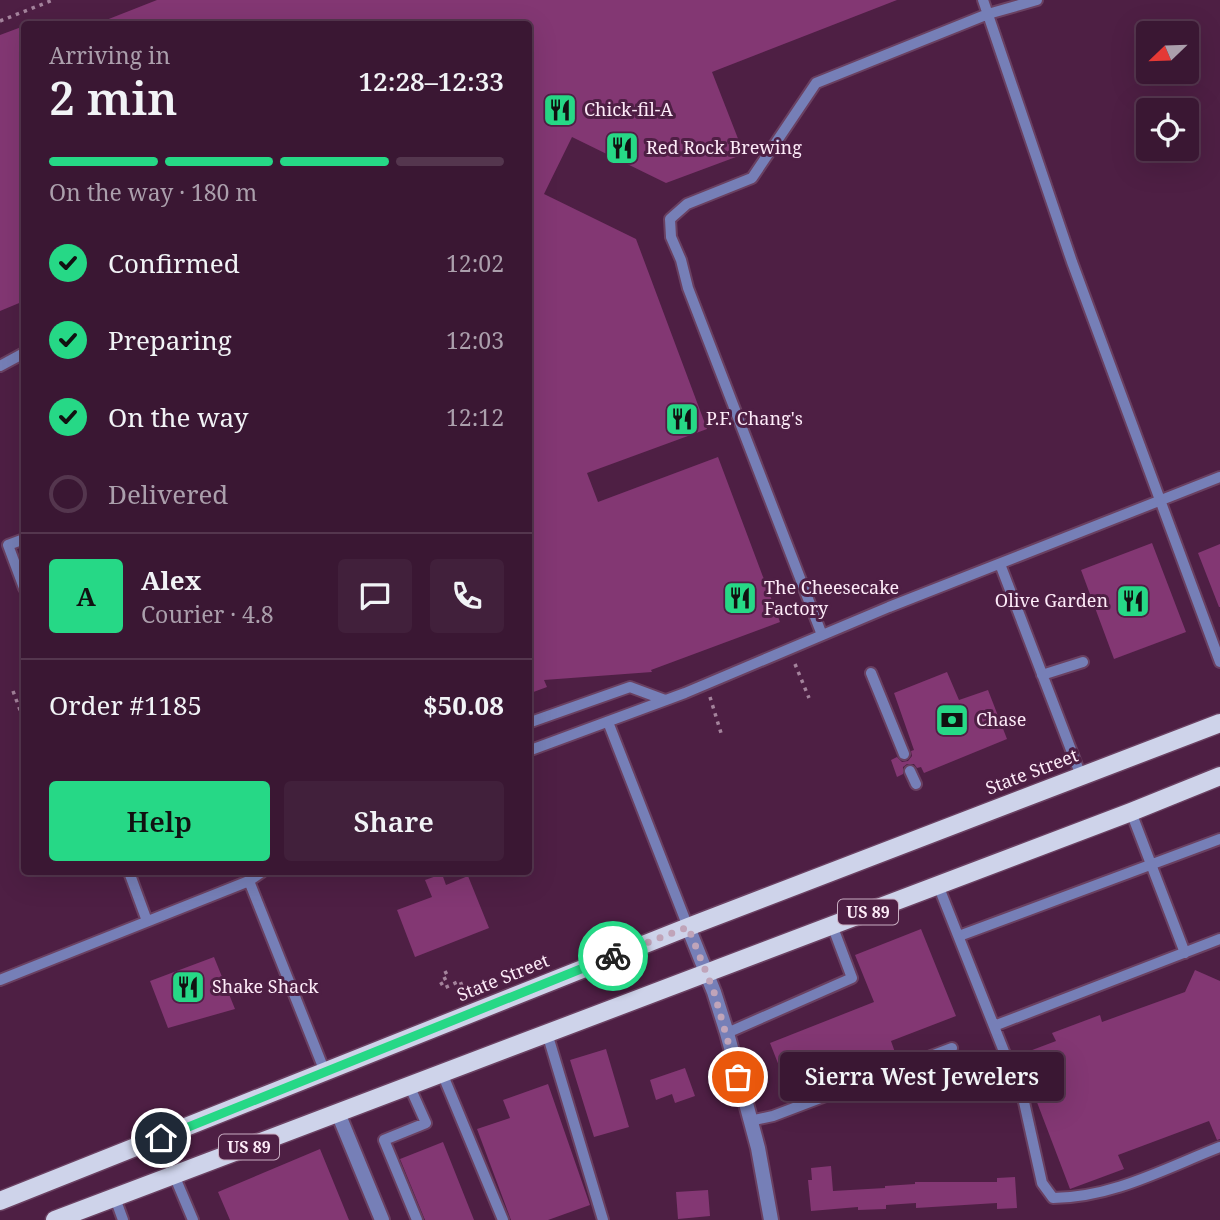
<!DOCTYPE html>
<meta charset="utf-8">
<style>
body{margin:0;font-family:"Noto Serif",serif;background:#41203b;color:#f1f3f6;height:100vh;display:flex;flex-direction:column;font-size:26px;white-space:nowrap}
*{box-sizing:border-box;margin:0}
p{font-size:23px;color:#ab9fac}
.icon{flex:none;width:38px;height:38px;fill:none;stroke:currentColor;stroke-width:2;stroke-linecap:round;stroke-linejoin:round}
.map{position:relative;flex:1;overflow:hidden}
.panel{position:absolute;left:21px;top:21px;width:511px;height:854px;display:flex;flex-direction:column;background:#3a1733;border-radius:7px;box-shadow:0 7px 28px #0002,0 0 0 2px #54364e}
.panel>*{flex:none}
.needle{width:46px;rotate:247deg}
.buttons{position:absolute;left:1136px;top:21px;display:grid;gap:14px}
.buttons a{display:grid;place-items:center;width:63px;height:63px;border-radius:7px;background:#3a1733;box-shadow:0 7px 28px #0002,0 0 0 2px #54364e;font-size:35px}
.pin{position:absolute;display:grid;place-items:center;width:60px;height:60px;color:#fff;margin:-30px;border:4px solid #fff;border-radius:50%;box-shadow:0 2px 7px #0007}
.courier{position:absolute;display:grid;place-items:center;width:70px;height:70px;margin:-35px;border:5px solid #26d886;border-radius:50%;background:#fff;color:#222;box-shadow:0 2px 9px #0007}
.bubble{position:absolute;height:49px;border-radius:7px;background:#3a1733;box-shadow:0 7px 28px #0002,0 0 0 2px #54364e;font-size:23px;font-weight:600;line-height:49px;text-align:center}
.summary em{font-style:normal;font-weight:600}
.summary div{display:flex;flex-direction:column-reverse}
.summary{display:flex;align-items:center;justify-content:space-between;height:119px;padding:0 28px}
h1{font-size:46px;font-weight:600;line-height:52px}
.bar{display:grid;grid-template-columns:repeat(4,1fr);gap:10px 7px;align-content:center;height:84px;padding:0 28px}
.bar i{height:9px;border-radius:5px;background:#54364e}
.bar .selected{background:#26d886}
.bar p{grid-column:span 4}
.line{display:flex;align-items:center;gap:18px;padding:0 28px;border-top:2px solid #54364e}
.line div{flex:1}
.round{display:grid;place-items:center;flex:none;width:74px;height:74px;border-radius:7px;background:#41203b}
ol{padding:0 28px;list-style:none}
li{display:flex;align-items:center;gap:21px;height:77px}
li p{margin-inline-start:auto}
li .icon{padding:7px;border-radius:50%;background:#26d886;color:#111;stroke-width:4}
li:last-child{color:#ab9fac}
li i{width:38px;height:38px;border:4px solid #54364e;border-radius:50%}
.button{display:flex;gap:14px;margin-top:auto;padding:14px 28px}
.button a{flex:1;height:80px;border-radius:7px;background:#26d886;color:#111;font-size:28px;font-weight:600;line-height:80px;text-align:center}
.button a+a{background:#41203b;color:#f1f3f6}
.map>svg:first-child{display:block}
.building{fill:#833773}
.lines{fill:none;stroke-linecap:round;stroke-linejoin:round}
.service-casing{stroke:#6a4061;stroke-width:14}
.minor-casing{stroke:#6a4061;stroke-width:18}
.primary-casing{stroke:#6a4061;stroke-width:21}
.path{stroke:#a4839c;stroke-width:3.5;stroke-dasharray:3.5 5;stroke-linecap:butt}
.service{stroke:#767fb7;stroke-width:10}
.minor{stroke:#767fb7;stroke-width:14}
.primary{stroke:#ced3ea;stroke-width:18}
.done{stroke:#c0a4b9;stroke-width:7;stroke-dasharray:0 12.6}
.route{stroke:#26d886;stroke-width:9}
.labels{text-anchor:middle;stroke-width:6;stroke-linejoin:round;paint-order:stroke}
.shield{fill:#4e1f44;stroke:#c8aec2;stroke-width:2}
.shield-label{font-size:16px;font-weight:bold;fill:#fdebf8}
.poi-label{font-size:18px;fill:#fdebf8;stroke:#4e1f44;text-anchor:start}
.street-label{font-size:18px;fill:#fdebf8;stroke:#4e1f44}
</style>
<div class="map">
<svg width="1220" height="1220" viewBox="0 0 1220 1220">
<rect width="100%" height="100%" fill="#4e1f44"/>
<path class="building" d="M157 0H897L712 72 744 154 666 183 572 137 544 194 636 239 707 429 587 473 598 502 718 457 780 622 651 670 652 672 544 680 547 687 528 694V24H96Z
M24 26V301L0 311V35Z
M1152 543 1186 632 1114 659 1081 570Z
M1220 544V607H1219L1198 553Z
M947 672 959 700 988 690 1007 739 924 773 921 767 917 768 914 764H907L903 767V774L897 777 891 760 897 757 902 762 908 761 912 756 911 751 914 750 894 693Z
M442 874 446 885 468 876 489 928 415 957 397 910 432 897 425 880Z
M921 929 956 1016 891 1041 897 1058 792 1099 770 1043 874 1002 855 955Z
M214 957 235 1009 168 1028 150 981Z
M1195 970 1220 981V1139L1217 1140 1209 1121 1118 1155 1124 1169 1070 1189 1019 1055 1056 1041 1052 1033 1100 1015 1102 1022 1185 992Z
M606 1049 629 1127 594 1137 570 1060Z
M685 1068 695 1096 675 1103 672 1094 656 1100 650 1080Z
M548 1084 590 1205 548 1220H511L477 1129 510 1118 503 1100Z
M443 1142 474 1220H425L400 1159Z
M320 1149 349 1220H230L218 1192Z
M831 1166 833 1191 885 1188V1186L915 1184V1182H997V1178L1015 1177 1017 1208 997 1209V1203L916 1208V1203L886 1205V1209L858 1210V1207L811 1211 808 1180H812L811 1168Z
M708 1190 710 1216 678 1219 676 1192Z"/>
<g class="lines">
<g class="service-casing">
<path id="service" d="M983 0 1072 262 1220 662
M0 366 24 353
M24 539 8 545 24 588
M1000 564 1081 776
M822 635 688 288 681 260 671 237 670 219 687 204 752 178 816 83 988 14 1037 0
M871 673 904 754
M1042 675 1083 662
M608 722 688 927
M528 723 630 687 665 700
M528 751 685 693 889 607 1220 477
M910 771 916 784
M1131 812 1185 953
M129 872 147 921
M249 881 325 1072
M938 885 1024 1102 1042 1183 1053 1198C1112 1198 1166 1168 1220 1147
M959 936 1220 839
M0 980 249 881 262 872
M994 1026 1220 939
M547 1033 603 1220
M727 1033 852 978 832 925
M442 1073 503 1220
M409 1085 426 1123 384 1140 417 1220
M750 1121 773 1116 952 1048
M174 1175 193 1220
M115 1198 123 1220"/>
</g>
<g class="minor-casing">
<path id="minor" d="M688 927 714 992 727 1033 758 1148 771 1220
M338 1113 382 1220"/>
</g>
<g class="primary-casing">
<path id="primary" d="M0 1201 688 927 1220 723
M55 1220 1131 812 1220 776"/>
</g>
<path class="path" d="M0 21 53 0
M795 664 809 698
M13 691 24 721
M710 697 721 733
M412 872 414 879
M445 971 448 977 440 981 444 988 460 981 465 994"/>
<use href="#service" class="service"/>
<use href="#minor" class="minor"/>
<use href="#primary" class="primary"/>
</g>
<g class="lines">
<path class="done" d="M613 956 688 927 714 992 738 1077"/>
<path class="route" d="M161 1138 613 956"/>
</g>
<defs>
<g id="restaurant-square" transform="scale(1.75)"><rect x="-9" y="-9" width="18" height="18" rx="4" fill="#26d886" stroke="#4e1f44"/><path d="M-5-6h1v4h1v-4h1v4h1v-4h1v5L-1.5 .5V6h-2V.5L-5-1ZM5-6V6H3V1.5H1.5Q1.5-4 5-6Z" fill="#111"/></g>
<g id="bank-square" transform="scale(1.75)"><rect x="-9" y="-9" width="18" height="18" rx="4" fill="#26d886" stroke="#4e1f44"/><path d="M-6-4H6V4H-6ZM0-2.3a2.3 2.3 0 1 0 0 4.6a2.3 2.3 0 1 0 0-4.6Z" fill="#111"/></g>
</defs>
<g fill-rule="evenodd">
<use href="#restaurant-square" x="560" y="110"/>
<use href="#restaurant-square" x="622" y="148"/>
<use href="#restaurant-square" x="682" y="419"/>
<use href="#restaurant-square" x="740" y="598"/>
<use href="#restaurant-square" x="1133" y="601"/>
<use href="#bank-square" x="952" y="720"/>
<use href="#restaurant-square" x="188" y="987"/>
</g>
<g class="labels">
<g class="shield">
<rect x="838" y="899.5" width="60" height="25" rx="5"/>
<rect x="219" y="1134.5" width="60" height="25" rx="5"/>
</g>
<g class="shield-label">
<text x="868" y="918">US 89</text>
<text x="249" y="1153">US 89</text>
</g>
<g class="poi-label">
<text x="584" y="116">Chick-fil-A</text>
<text x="646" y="154">Red Rock Brewing</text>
<text x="706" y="425">P.F. Chang's</text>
<text x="764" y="594">The Cheesecake<tspan x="764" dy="21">Factory</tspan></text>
<text x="1108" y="607" text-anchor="end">Olive Garden</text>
<text x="976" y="726">Chase</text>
<text x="212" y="993">Shake Shack</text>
</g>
<g class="street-label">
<text transform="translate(1032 772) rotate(-21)" y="6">State Street</text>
<text transform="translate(503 978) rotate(-22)" y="6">State Street</text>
</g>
</g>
</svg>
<div class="buttons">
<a><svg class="needle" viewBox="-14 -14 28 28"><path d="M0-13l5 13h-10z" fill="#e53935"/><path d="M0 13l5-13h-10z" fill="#ab9fac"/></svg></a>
<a><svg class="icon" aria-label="locate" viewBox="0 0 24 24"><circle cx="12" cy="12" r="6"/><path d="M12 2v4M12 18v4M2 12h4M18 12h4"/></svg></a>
</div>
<div class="pin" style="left:738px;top:1077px;background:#ea580c"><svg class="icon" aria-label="bag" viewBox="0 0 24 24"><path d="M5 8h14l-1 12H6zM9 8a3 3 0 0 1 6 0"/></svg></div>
<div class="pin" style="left:161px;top:1138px;background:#1f2937"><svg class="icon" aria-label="home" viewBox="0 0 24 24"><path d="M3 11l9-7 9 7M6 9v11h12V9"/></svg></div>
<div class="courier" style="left:613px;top:956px"><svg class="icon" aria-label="bike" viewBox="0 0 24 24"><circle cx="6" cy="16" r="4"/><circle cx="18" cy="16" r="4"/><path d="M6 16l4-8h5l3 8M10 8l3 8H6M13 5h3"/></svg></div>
<div class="bubble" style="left:780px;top:1052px;width:284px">Sierra West Jewelers</div>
<section class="panel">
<div class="summary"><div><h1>2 min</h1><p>Arriving in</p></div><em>12:28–12:33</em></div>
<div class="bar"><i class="selected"></i><i class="selected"></i><i class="selected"></i><i></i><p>On the way · 180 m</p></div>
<ol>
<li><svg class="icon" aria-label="check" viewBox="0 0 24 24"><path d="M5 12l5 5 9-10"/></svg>Confirmed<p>12:02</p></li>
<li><svg class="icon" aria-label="check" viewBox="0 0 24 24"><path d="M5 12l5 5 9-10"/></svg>Preparing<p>12:03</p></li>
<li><svg class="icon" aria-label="check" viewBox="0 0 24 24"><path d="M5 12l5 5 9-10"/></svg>On the way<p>12:12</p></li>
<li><i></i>Delivered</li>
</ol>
<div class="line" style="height:126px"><b class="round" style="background:#26d886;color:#111">A</b><div><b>Alex</b><p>Courier · 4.8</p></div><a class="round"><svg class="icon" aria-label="chat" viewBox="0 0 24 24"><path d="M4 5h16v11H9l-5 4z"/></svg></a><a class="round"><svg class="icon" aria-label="phone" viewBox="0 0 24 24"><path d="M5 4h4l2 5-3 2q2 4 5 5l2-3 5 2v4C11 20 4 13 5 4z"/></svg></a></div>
<div class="line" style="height:91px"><div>Order #1185</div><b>$50.08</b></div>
<div class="button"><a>Help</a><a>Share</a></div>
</section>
</div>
